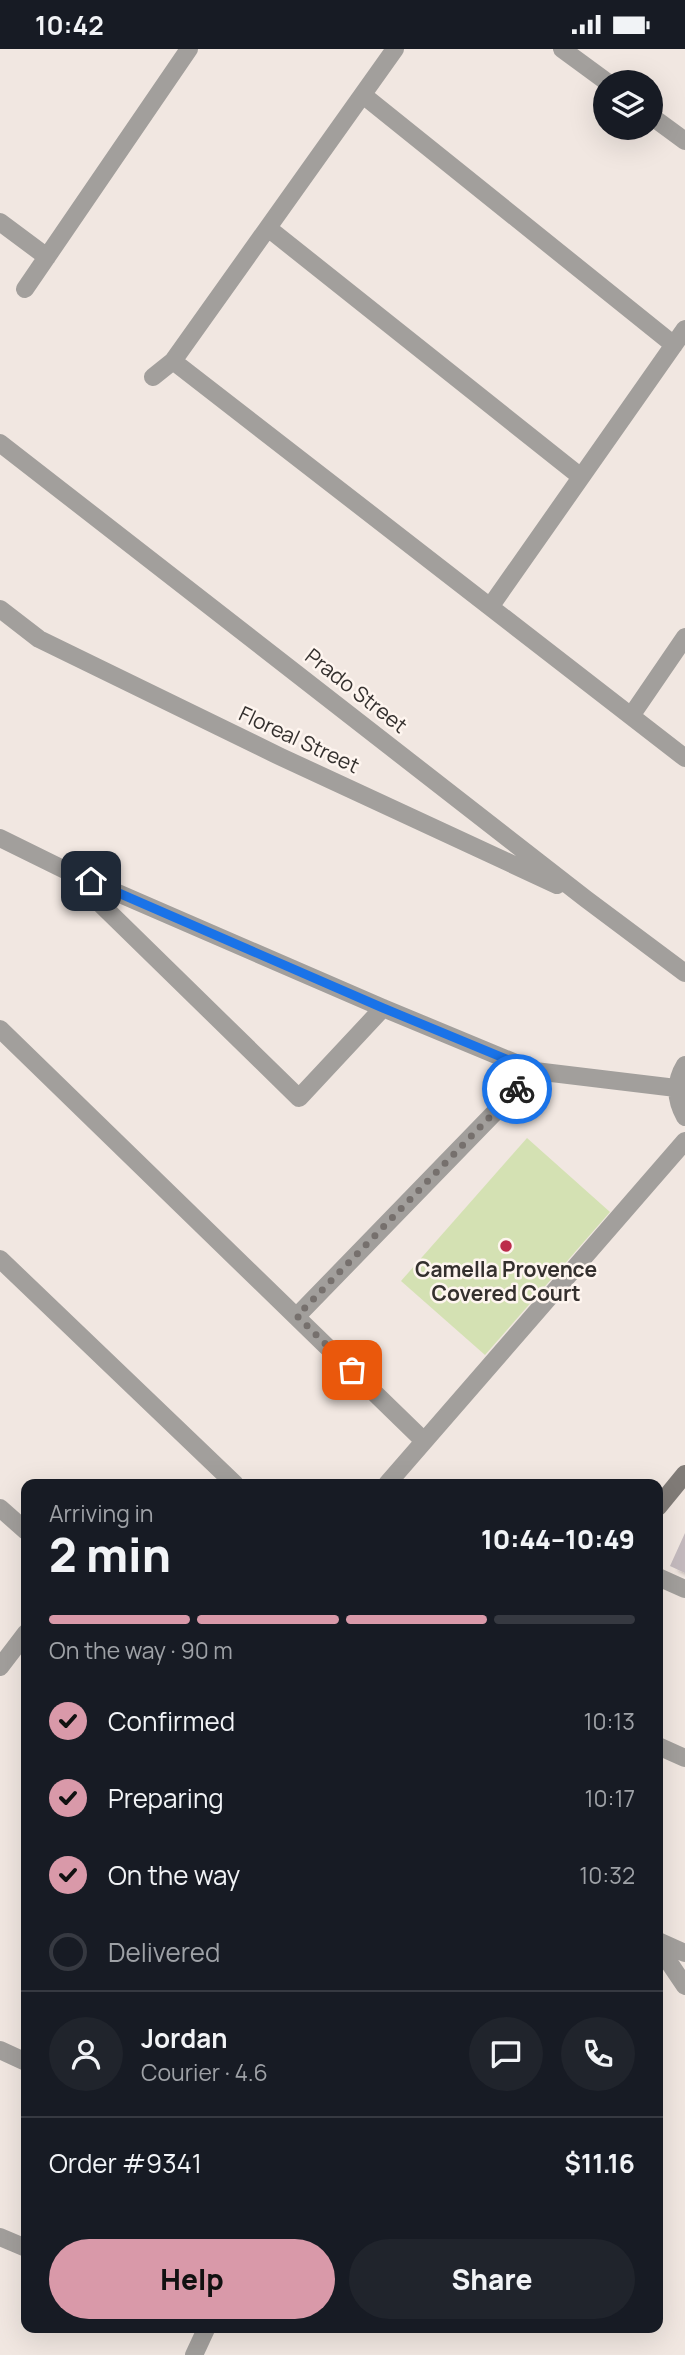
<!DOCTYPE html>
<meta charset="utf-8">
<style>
body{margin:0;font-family:Manrope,sans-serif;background:#20242c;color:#f1f3f6;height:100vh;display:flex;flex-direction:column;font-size:26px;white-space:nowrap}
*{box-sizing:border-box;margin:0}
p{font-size:23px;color:#9ea1a6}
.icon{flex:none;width:38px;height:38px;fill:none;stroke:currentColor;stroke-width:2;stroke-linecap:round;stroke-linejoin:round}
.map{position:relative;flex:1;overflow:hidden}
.panel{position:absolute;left:21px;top:1430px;width:642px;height:854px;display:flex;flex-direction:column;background:#171b24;border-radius:14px;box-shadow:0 7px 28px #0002}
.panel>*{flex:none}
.controls{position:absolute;left:593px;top:21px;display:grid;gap:14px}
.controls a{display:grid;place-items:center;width:70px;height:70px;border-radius:50%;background:#171b24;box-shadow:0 7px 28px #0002;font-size:35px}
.pin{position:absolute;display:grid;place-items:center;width:60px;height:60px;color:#fff;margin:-30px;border-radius:14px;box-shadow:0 4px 10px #0006}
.courier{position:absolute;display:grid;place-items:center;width:70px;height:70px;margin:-35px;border:5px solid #1a73e8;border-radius:50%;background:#fff;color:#222;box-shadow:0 2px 9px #0007}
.summary em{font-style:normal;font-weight:800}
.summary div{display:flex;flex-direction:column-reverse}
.summary{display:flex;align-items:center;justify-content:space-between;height:119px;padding:0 28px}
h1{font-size:46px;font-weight:800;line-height:52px}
.bar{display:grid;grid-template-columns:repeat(4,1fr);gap:10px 7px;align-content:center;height:84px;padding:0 28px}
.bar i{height:9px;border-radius:5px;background:#363941}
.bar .on{background:#d999a9}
.bar p{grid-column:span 4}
.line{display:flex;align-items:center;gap:18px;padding:0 28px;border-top:2px solid #363941}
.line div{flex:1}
.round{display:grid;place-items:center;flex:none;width:74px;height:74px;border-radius:37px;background:#20242c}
ol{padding:0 28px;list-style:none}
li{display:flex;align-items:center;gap:21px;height:77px}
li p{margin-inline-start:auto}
li .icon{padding:7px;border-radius:50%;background:#d999a9;color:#111;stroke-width:4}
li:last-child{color:#9ea1a6}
li i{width:38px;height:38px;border:4px solid #363941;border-radius:50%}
.action{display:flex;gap:14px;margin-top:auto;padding:14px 28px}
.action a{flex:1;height:80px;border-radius:42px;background:#d999a9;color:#111;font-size:28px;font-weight:800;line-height:80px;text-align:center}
.action a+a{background:#20242c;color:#f1f3f6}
.status{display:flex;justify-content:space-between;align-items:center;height:49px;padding:0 35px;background:#171b24;direction:ltr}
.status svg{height:19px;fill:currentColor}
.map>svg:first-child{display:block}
.pitch{fill:#d4e1b3}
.building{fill:#c4babe;filter:url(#shadow)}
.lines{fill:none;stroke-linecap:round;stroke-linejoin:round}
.street{stroke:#a29f9c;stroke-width:18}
.secondary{stroke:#807b77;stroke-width:18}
.done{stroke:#76706d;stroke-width:7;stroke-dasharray:0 12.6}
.route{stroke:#1a73e8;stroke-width:9}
.poi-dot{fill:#bc2b4a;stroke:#fef5ef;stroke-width:2.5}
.labels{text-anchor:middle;stroke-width:5;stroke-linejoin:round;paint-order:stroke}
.street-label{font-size:21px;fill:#34302e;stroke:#fef5ef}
.poi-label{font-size:21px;font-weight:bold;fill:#34302e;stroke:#fef5ef}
</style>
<div class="status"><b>10:42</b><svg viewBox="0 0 49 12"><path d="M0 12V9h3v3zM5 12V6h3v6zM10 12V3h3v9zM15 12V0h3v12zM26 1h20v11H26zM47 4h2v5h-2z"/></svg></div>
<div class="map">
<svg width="685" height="2306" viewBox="0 0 685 2306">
<defs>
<filter id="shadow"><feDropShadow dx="8" dy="4.5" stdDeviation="2" flood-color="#0004"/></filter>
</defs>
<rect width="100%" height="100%" fill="#f1e7e1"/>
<path class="pitch" d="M527 1089 610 1163 485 1306 401 1232Z"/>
<path class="building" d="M685 1484V1524L670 1517Z"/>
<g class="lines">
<path class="street" d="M562 0 607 33
M363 46 674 296
M651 67 685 92
M0 173 47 208
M268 179 581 428
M25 240 189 0
M173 312 685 709
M153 328 173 312 395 0
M0 394 586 850 685 924
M490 558 685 280
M0 560 39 590 281 708 557 836
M631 667 685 588
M0 789 67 822 383 959 535 1022 676 1039
M74 829 299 1049 383 959
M0 980 424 1392
M685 1016C674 1034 675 1050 685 1068
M0 1210 235 1435
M297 1267 535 1022
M387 1435 685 1092
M0 1459 26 1482
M658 1528 685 1540
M0 1618 26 1584
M658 1697 685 1709
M658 1892 685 1904
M658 1897 685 1937
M0 2001 26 2013
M0 2188 26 2199
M194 2306 207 2278"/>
<path class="secondary" d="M658 1458 685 1425"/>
</g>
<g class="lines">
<path class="done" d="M352 1321 297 1267 517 1040"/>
<path class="route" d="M91 832 383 959 535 1022 517 1040"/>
</g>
<circle class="poi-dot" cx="506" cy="1197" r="7"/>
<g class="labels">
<g class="street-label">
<text transform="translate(356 642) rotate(38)" y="7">Prado Street</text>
<text transform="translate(299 691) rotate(25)" y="7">Floreal Street</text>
</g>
<g class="poi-label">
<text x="506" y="1228">Camella Provence<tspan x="506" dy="24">Covered Court</tspan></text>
</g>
</g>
</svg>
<div class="controls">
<a><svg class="icon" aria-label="layers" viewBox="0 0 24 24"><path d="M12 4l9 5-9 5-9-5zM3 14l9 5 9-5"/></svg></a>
</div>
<div class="pin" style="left:352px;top:1321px;background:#ea580c"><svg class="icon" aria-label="bag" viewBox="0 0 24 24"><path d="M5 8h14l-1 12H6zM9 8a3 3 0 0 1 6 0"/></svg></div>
<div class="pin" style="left:91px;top:832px;background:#1f2937"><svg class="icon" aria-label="home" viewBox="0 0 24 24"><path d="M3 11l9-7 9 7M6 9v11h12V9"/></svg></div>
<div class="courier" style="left:517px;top:1040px"><svg class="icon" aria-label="bike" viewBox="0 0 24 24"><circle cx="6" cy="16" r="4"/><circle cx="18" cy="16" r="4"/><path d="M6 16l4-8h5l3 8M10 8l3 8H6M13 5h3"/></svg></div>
<section class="panel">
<div class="summary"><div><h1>2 min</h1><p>Arriving in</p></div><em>10:44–10:49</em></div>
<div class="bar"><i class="on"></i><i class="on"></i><i class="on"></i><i></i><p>On the way · 90 m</p></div>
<ol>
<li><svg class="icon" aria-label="check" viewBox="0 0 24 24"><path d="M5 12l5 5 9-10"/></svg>Confirmed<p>10:13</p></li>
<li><svg class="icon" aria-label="check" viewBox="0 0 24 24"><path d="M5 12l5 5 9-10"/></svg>Preparing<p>10:17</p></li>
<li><svg class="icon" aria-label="check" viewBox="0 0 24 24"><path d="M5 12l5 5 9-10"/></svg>On the way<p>10:32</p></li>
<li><i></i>Delivered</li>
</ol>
<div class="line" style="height:126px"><a class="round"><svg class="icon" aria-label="person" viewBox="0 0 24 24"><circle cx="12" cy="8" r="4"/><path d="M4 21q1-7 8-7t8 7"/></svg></a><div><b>Jordan</b><p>Courier · 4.6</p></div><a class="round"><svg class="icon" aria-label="chat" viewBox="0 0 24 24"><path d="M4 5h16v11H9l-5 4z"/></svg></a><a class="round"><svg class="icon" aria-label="phone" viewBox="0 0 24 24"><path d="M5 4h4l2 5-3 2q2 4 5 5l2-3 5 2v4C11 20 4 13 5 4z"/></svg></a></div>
<div class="line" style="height:91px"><div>Order #9341</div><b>$11.16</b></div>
<div class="action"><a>Help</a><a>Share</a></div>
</section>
</div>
